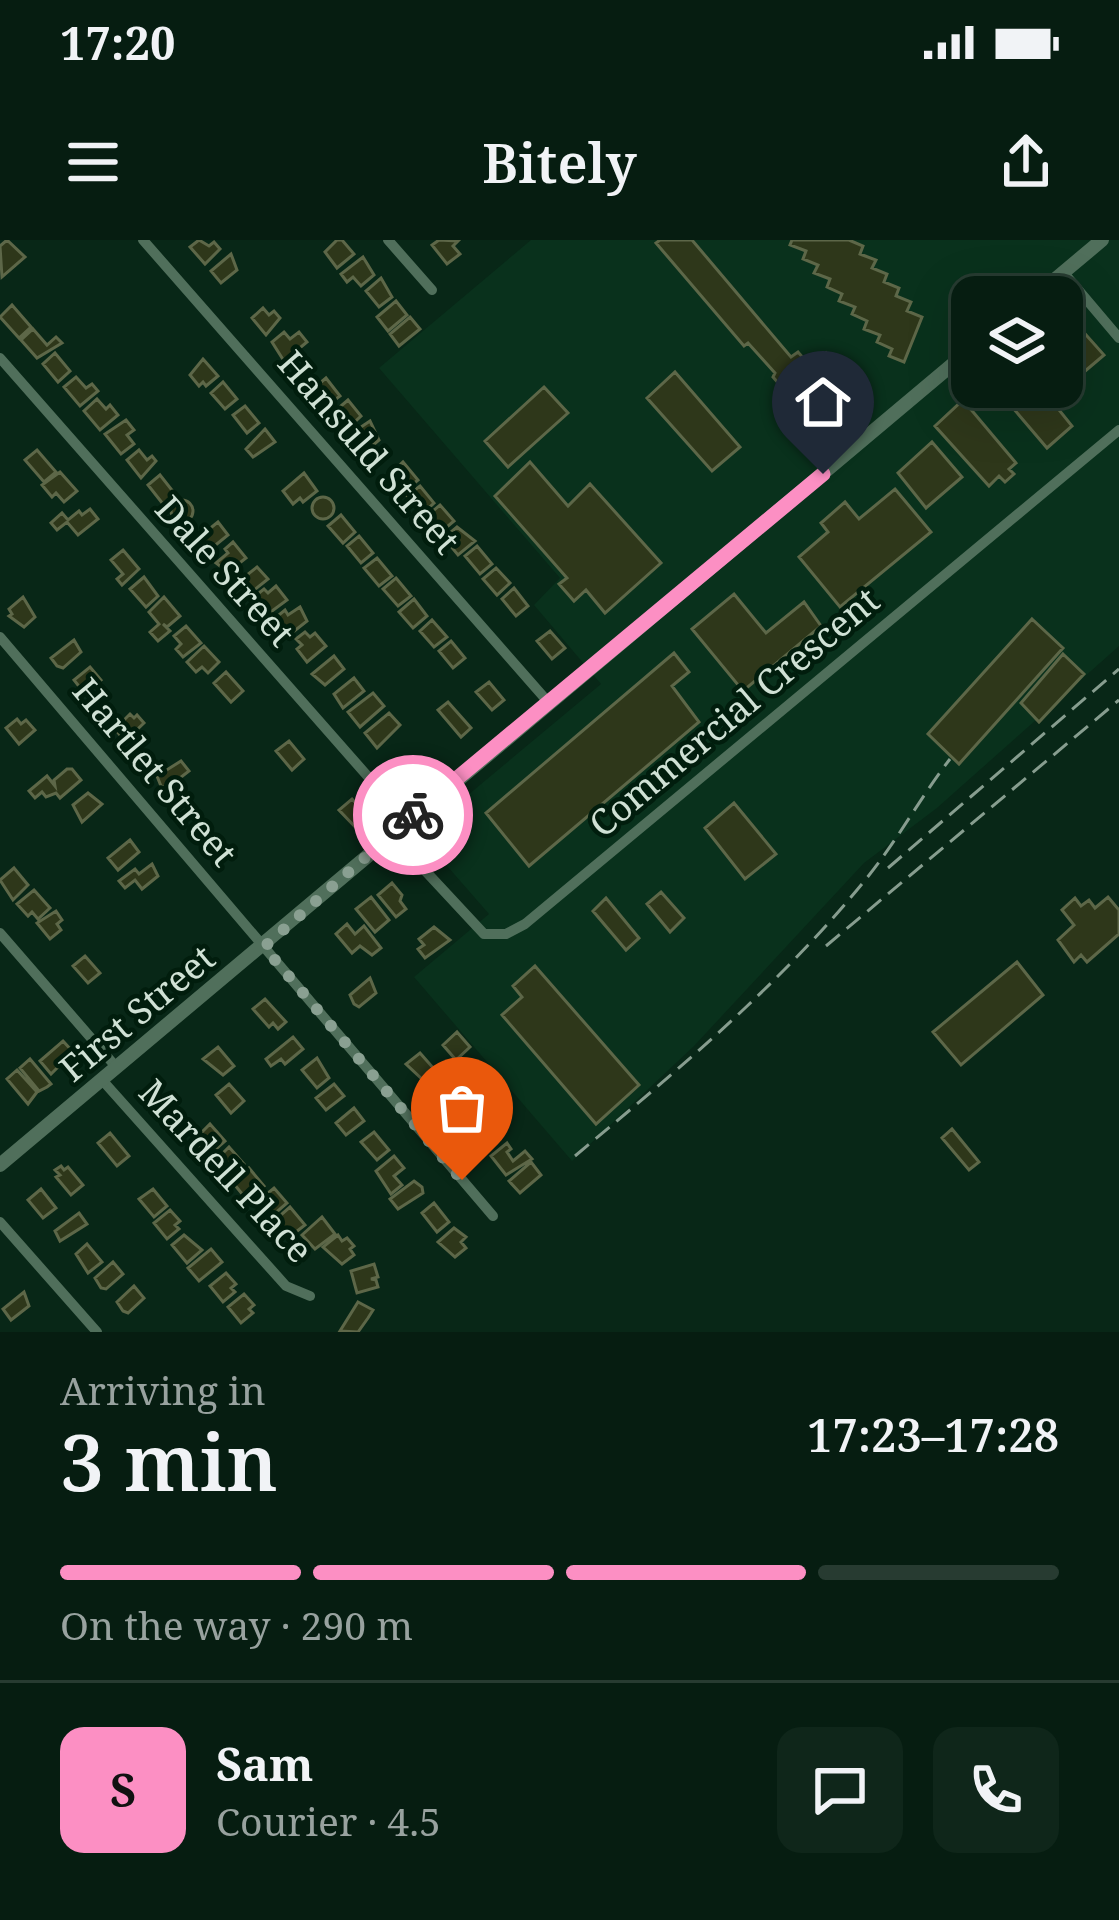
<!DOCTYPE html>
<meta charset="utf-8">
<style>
body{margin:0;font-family:"Noto Serif",serif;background:#0f261a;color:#f1f3f6;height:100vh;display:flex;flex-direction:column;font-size:45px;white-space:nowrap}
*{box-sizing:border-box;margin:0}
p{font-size:39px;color:#98a29f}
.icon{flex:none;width:66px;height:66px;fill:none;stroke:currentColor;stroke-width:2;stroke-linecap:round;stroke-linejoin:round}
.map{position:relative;height:1092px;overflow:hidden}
.side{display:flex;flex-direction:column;background:#061d11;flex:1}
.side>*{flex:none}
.buttons{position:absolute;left:951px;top:36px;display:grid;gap:24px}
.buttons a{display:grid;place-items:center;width:132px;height:132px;border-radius:24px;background:#061d11;box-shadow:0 12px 48px #0002,0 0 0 3px #273b31;font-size:60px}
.pin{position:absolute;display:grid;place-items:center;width:102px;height:102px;color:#fff;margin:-123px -51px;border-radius:50% 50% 50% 0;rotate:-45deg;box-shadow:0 0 12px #0007}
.pin .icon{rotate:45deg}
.courier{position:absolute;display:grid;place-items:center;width:120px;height:120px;margin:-60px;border:9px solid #fc8fc3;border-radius:50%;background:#fff;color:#222;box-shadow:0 3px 15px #0007}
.headline em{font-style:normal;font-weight:600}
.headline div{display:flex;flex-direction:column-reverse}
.headline{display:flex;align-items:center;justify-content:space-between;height:204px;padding:0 60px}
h1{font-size:78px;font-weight:600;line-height:90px}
.bar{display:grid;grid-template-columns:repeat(4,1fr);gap:18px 12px;align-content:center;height:144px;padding:0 60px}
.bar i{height:15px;border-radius:9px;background:#273b31}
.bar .selected{background:#fc8fc3}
.bar p{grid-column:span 4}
.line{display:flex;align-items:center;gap:30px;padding:0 60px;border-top:3px solid #273b31}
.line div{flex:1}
.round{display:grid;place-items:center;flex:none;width:126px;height:126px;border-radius:24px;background:#0f261a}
.status{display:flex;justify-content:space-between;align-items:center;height:84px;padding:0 60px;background:#061d11;direction:ltr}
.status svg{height:33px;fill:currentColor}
header{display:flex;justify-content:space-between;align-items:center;height:156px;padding:0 60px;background:#061d11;font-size:54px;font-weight:600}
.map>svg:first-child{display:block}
.built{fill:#09311c;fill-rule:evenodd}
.building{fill:#2e371a;stroke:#5d6748;stroke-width:3}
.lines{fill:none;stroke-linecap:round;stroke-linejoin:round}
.minor{stroke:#506f5b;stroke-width:10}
.tertiary{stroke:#506f5b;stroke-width:14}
.rail{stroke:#879d8f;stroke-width:3;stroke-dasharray:18 9;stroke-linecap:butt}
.done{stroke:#8aa092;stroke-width:12;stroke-dasharray:0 21.6}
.route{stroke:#fc8fc3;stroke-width:15}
.labels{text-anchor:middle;stroke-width:9;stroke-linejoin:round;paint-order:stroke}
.street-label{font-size:36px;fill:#d0e1d5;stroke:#011d0d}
</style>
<div class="status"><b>17:20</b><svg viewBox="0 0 49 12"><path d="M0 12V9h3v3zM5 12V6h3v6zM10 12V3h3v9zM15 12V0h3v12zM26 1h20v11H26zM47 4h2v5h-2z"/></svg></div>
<header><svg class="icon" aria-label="menu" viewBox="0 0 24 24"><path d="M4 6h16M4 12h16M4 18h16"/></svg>Bitely<svg class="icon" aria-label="share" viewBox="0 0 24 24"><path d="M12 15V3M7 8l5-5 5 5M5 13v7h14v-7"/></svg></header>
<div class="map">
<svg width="1119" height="1092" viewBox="0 0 1119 1092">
<rect width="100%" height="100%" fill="#082717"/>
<path class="built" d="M531 0H1119V406L937 568 864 623 694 806 572 921 414 737 489 674 420 595 601 444 534 365 560 338 379 128ZM972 57H1062V147H972Z"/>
<path class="building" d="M7 0 25 17 2 37 0 6Z
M199 0 209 6 214 2 220 9 205 24 190 7Z
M337 0H342L354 14 337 28 325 12Z
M439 0 458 1 453 6 460 14 447 24 432 5Z
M660 0H692L791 117 798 112 811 127 826 113 850 142 835 155 845 166 818 189 773 137 775 133 748 103 744 106 656 3Z
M792 0H849L863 6 860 14 876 20 872 28 887 34 884 42 899 48 896 56 911 62 907 71 922 77 904 122 889 116 892 109 877 102 880 95 864 89 867 81 852 74 855 67 839 61 842 54 827 47 830 39 814 33 818 25 803 19 806 11 790 5Z
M231 14 237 30 221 43 211 31Z
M363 17 374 35 361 46 353 37 347 42 341 34Z
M381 38 392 57 379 67 366 51Z
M396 61 407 75 388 91 377 77Z
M12 65 31 87 19 98 0 77Z
M263 68 269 75 274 71 280 78 266 95 252 78Z
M410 77 420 89 399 106 390 94Z
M1071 78 1104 115 1051 160 1072 186 1047 208 995 147H1062V86Z
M33 89 47 105 56 97 62 103 37 118 21 100Z
M284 92 290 99 299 92 307 102 284 121 272 102Z
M55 113 70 131 58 142 43 124Z
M203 119 218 136 206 146 203 142 199 146 190 135Z
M675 132 740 207 712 231 647 158Z
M76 137 86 148 92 144 98 151 80 166 64 147Z
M326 138 340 156 328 165 314 148Z
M223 142 237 159 225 169 211 153Z
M544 147 568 173 508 227 485 201Z
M97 159 106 169 110 165 118 175 100 190 84 171Z
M348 160 361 176 348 188 334 172Z
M963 160 1016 223 1009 229 1014 234 1005 242 999 236 989 246 935 186Z
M245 166 259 183 247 193 233 175Z
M126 180 134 190 127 195 134 204 121 214 105 194Z
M370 181 379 200 366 211 352 193Z
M265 189 275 202 253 217 246 209Z
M932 202 962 237 926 268 898 233Z
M37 210 56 232 44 242 25 220Z
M139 210 147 220 152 216 156 221 141 238 127 220Z
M403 222 418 240 404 252 389 235Z
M530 222 568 266 590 244 661 323 605 373 586 350 574 361 559 344 567 338 495 256Z
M60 232 77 251 64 262 56 253 52 257 42 245Z
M304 233 317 251 303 262 300 258 293 264 283 251Z
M160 235 175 254 163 264 148 245Z
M420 246 434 263 422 274 407 256Z
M895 249 931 292 840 367 799 317 828 292 821 283 845 262 859 279Z
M312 268a11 11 0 1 1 22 0a11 11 0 1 1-22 0Z
M171 271a11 11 0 1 1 22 0a11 11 0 1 1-22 0Z
M440 265 454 281 441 292 427 276Z
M90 269 98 279 78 295 67 282 57 290 51 283 62 273 68 280 79 271 82 275Z
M341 275 355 292 343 303 328 286Z
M218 282 228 295 207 312 198 298Z
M457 287 475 301 458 315 444 298Z
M359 296 373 313 361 323 347 306Z
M233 302 246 318 228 332 216 323 228 313 225 309Z
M477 306 492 324 480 334 465 316Z
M123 310 139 329 122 345 117 339 123 334 111 320Z
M377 318 392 336 379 346 364 328Z
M257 327 268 339 248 355 238 342Z
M496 328 510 343 497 355 483 339Z
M144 337 158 356 146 367 130 349Z
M396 338 411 356 398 366 383 349Z
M276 346 287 360 268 374 254 357 264 349 268 353Z
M514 348 528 366 516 376 502 359Z
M734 354 766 393 804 362 821 386 743 451 692 389Z
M23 357 35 377 24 387 9 376 12 374 9 369Z
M164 357 180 376 167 387 163 384 170 391 158 401 150 392 159 384 149 372Z
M414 359 427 376 413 388 399 372Z
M300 367 307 381 288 396 274 379 285 370 288 375Z
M1032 379 1063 408 959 524 928 494Z
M432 380 447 397 434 407 420 391Z
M186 386 201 403 183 417 176 409 181 404 174 396Z
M550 391 565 408 552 419 537 401Z
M305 392 310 397 315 393 326 406 307 422 297 409 302 405 296 399Z
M74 400 81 412 63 428 57 426 51 418Z
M451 401 465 418 453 428 439 411Z
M204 406 219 422 208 433 202 427 196 432 187 422Z
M674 413 689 432 672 446 699 482 529 626 486 573Z
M1063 414 1084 434 1039 482 1021 463Z
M334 416 344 429 325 445 312 434Z
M90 427 101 440 85 454 74 440Z
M226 432 243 451 231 462 214 443Z
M354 438 364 451 343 468 334 454Z
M489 442 504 460 492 470 476 452Z
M373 453 384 466 360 487 348 472Z
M448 462 471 488 461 497 438 470Z
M389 473 400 485 377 508 365 493Z
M130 474 134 478 137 475 144 483 125 501 115 489Z
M17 479 21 484 26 480 35 490 19 504 6 488Z
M289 501 304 519 292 530 276 511Z
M181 521 189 531 167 548 161 546 157 536Z
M67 529H72L81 540 60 558 56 553 46 557 42 552 35 558 29 551 47 536 55 546 54 540Z
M88 553 102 564 82 582 73 565Z
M352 559 370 579 358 590 339 570Z
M734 563 776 614 745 639 705 588Z
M130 600 139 612 118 630 108 618Z
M152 624 158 636 142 649 135 640 125 648 119 641 135 629 139 634Z
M14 628 28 645 13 660 0 640Z
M392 643 402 655 400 661 406 669 396 677 378 655Z
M34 650 50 668 38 679 32 672 28 676 17 664Z
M661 652 684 678 670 692 647 664Z
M371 657 389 680 375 692 356 669Z
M1108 657 1119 670V694L1087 722 1081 715 1074 722 1058 700 1074 685 1062 670 1075 658 1081 666 1089 660 1095 668Z
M606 658 639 698 626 710 593 671Z
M56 671 62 680 57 684 61 690 50 699 37 683Z
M347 684 355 694 364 686 381 708 372 715 360 706 352 713 336 694Z
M434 687 450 700 425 718 418 709 424 705 419 699Z
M85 716 100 733 88 743 73 726Z
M1017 722 1043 755 961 825 933 792Z
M535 726 639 845 596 884 502 775 522 757 513 746Z
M370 738 376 753 359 767 354 764 350 755Z
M265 759 286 782 278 789 273 783 269 787 253 769Z
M457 792 470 807 456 820 443 805Z
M293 797 303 809 285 824 281 819 271 826 266 819Z
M63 801 73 812 51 834 40 821Z
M218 807 234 826 223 835 203 819Z
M420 813 435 830 423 840 406 824Z
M317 818 329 838 317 848 302 830Z
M30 819 51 844 47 847 39 851 20 828Z
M17 830 37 852 28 864 7 839Z
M448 832 456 842 451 846 459 856 448 865 428 845Z
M229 844 244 861 231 873 216 855Z
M334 844 344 856 326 870 316 858Z
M354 868 364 881 346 895 336 883Z
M486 879 496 891 478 906 473 905 468 894Z
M210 884 225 901 208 916 194 900Z
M952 889 979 922 969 930 942 898Z
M374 892 389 910 377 920 361 902Z
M110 893 129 916 117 926 98 903Z
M507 903 511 909 507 912 513 921 525 911 532 919 506 935 491 916Z
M229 907 244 924 228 938 214 922Z
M394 916 404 928 394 936 402 945 391 954 376 931Z
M531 922 541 935 520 953 509 941Z
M61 926 64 930 68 927 83 945 71 955 56 937 60 935 55 930Z
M249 928 264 946 247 960 234 944Z
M414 941 422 947 423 953 398 969 390 959Z
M274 948 287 963 272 976 262 965 267 961 263 957Z
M41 949 56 968 43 978 28 960Z
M153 949 167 966 154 977 139 959Z
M434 963 449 982 437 992 422 973Z
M290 967 305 985 292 995 275 980Z
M170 970 180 981 175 985 179 989 167 999 154 983Z
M79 973 87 984 60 1001 55 991Z
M322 977 335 994 315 1009 302 995Z
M454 988 466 997 461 1002 466 1008 455 1017 438 1002Z
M184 995 202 1010 187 1023 172 1005Z
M338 995 342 1001 347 998 354 1006 350 1009 354 1015 342 1024 323 1007Z
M87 1004 102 1022 88 1033 76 1014Z
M211 1009 222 1022 199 1041 188 1028Z
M113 1022 123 1034 106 1049 101 1048 95 1038Z
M374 1024 378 1037 371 1039 376 1040 378 1047 357 1053 351 1031Z
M226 1033 236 1044 231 1048 235 1052 223 1062 210 1046Z
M134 1046 144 1058 128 1073 123 1071 117 1062Z
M24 1052 29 1066 11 1080 3 1069Z
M244 1054 254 1065 249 1069 253 1073 241 1083 228 1067Z
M358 1062 373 1070 368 1078 358 1092 340 1091Z"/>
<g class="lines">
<path class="minor" d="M143 0 549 463
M388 0 432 50
M1064 33 1119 98
M0 118 407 581
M0 397 493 976
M391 594 484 694H506L525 684 1119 190
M0 693 117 828
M103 841 286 1046 310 1056
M0 982 97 1092"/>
<path class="tertiary" d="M1034 57 1102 0
M0 925 972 108"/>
<path class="rail" d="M888 628 1119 429
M826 706 1119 460
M575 916C678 830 781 744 866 639 897 601 920 558 950 519"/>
</g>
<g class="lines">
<path class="done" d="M413 575 264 707 462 940"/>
<path class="route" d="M413 575 823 234"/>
</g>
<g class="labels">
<g class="street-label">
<text transform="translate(369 212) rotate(49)" y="13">Hansuld Street</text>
<text transform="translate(225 331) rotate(48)" y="13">Dale Street</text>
<text transform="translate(734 472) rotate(-40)" y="13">Commercial Crescent</text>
<text transform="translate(155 532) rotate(50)" y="13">Hartlet Street</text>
<text transform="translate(137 773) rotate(-40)" y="13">First Street</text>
<text transform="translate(226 931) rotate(47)" y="13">Mardell Place</text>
</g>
</g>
</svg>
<div class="buttons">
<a><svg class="icon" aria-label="layers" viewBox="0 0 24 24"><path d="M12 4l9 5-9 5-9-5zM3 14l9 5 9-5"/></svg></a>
</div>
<div class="pin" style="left:462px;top:940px;background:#ea580c"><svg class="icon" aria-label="bag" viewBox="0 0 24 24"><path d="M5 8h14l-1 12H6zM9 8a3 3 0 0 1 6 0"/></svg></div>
<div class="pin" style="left:823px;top:234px;background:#1f2937"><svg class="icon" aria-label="home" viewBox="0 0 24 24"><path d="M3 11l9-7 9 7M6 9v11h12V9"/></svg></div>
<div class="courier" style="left:413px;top:575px"><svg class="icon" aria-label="bike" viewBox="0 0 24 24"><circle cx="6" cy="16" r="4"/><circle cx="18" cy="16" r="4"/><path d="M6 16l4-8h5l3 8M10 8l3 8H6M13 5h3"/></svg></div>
</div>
<section class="side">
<div class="headline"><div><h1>3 min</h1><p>Arriving in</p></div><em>17:23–17:28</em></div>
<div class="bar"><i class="selected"></i><i class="selected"></i><i class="selected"></i><i></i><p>On the way · 290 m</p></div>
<div class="line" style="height:216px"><b class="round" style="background:#fc8fc3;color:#111">S</b><div><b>Sam</b><p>Courier · 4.5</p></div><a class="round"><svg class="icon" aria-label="chat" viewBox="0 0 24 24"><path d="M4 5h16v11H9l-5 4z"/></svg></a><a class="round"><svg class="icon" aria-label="phone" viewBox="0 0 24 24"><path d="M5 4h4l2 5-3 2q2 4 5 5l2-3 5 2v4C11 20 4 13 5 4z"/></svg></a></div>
</section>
